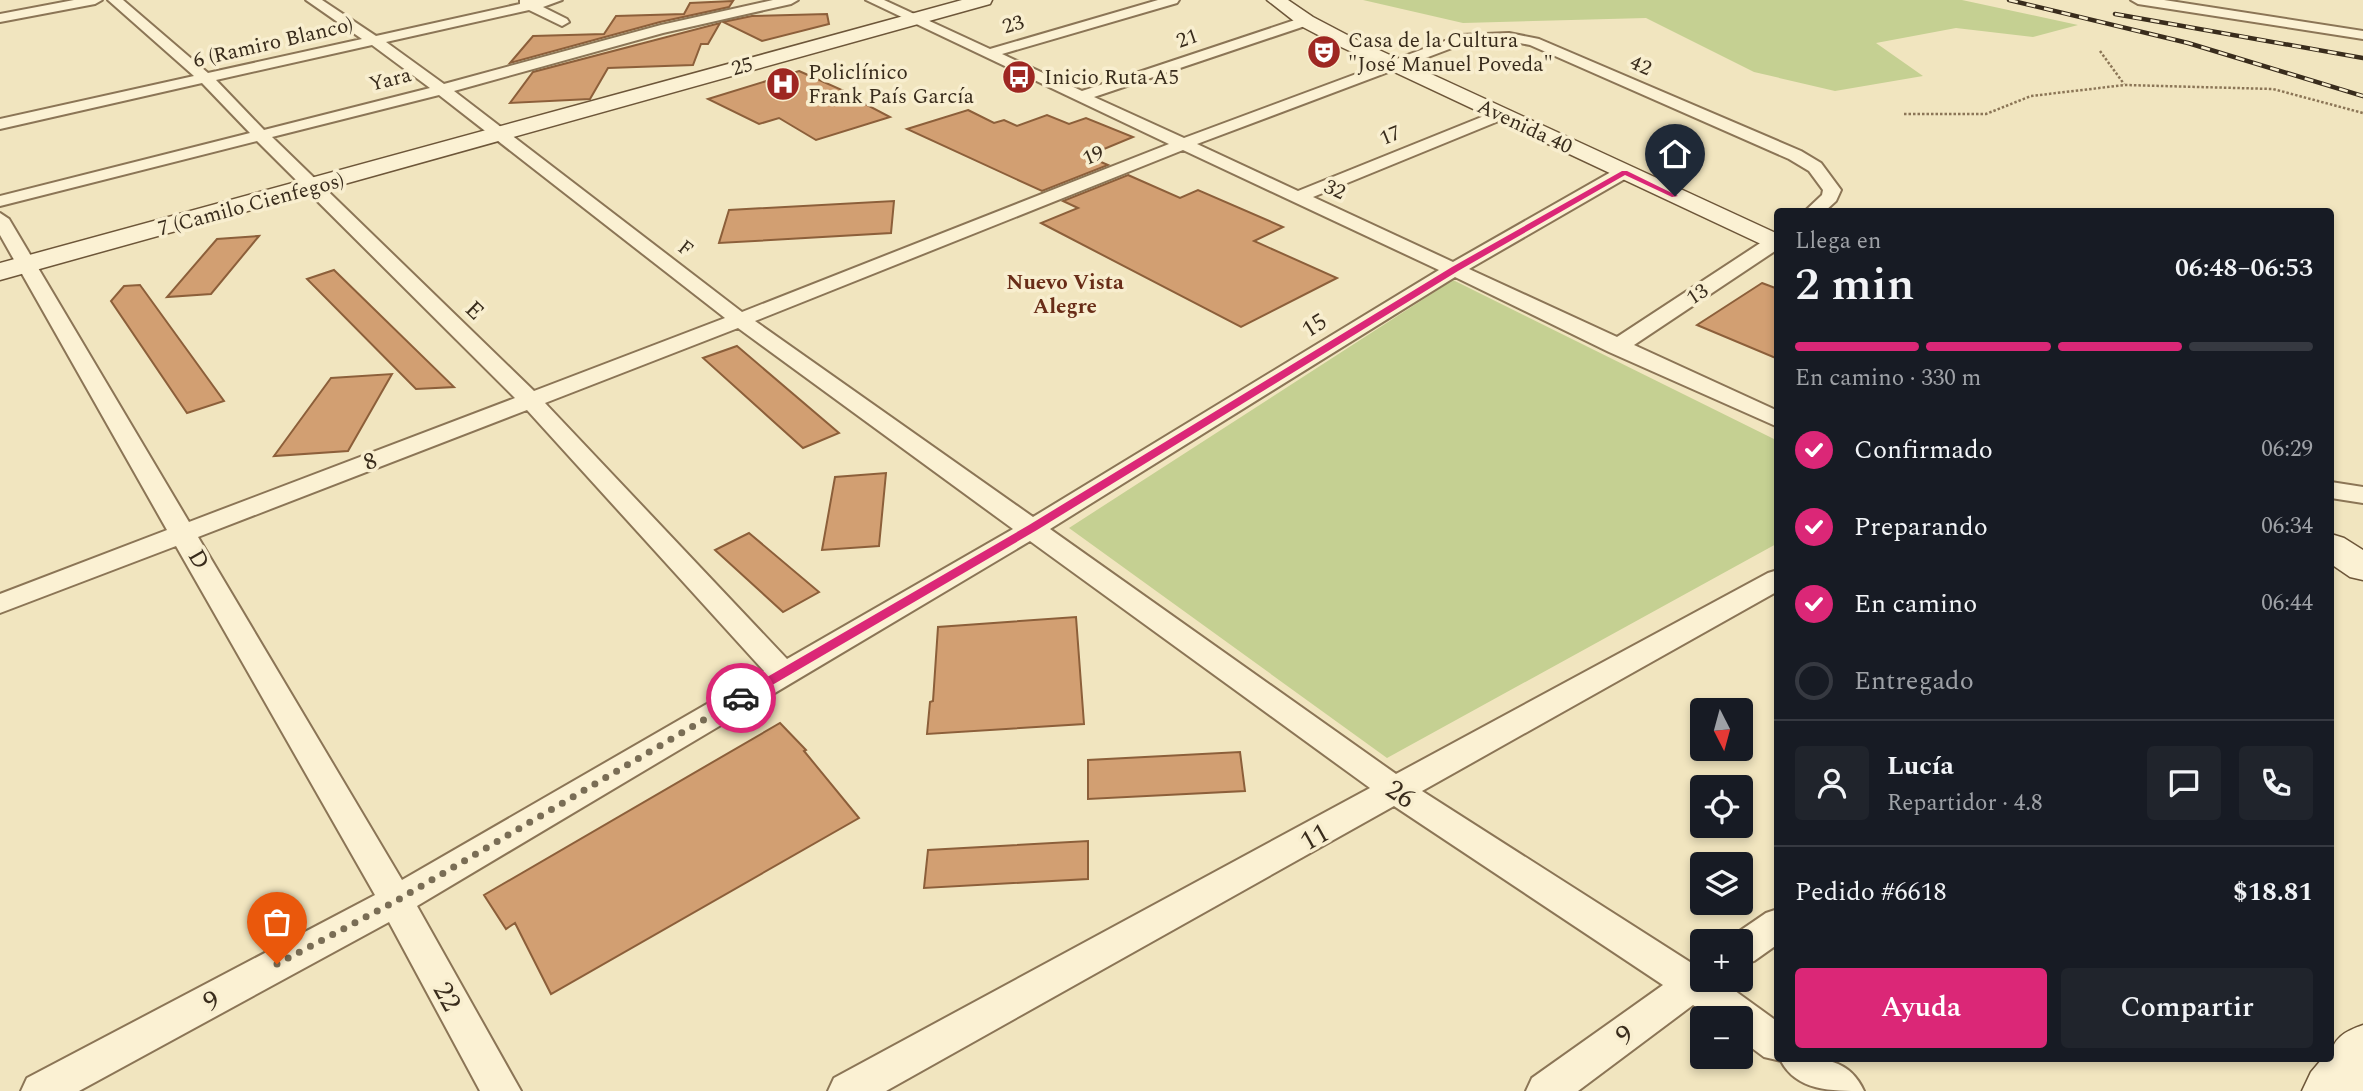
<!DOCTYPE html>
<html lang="es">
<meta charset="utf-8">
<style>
body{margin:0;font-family:Spectral,serif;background:#20242c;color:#f1f3f6;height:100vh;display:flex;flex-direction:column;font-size:26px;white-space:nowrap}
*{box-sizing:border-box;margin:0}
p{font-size:23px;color:#9ea1a6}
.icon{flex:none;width:38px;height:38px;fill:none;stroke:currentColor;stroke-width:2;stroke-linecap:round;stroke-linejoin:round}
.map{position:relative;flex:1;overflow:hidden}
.sheet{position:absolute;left:1774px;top:208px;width:560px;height:854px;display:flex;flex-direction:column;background:#171b24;border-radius:7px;box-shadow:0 4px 10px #0003}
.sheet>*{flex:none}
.needle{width:46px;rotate:174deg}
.fabs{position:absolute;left:1690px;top:698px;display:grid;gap:14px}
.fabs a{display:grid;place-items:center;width:63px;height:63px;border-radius:7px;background:#171b24;box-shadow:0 4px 10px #0003;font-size:35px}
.pin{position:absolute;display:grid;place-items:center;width:60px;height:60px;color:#fff;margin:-72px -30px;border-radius:50% 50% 50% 0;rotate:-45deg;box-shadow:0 0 7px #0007}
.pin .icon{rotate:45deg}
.courier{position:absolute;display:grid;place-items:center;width:70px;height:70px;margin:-35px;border:5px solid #db2777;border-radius:50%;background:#fff;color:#222;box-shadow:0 2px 9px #0007}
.headline em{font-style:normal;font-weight:600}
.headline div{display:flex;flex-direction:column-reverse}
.headline{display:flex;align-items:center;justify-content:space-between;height:119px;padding:0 21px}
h1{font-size:46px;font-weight:600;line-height:52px}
.bar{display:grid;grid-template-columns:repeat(4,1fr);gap:10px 7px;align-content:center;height:84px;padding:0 21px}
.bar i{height:9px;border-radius:5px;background:#363941}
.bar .current{background:#db2777}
.bar p{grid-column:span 4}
.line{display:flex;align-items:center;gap:18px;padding:0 21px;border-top:2px solid #363941}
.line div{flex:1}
.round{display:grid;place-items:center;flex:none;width:74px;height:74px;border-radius:7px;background:#20242c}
ol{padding:0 21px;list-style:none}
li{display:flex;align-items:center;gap:21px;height:77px}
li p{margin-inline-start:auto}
li .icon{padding:7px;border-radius:50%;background:#db2777;color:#fff;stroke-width:4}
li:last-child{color:#9ea1a6}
li i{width:38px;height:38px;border:4px solid #363941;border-radius:50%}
.cta{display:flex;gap:14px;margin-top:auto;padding:14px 21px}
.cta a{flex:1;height:80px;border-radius:7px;background:#db2777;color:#fff;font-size:28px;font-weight:600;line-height:80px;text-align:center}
.cta a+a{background:#20242c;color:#f1f3f6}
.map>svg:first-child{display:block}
.green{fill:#c5d092}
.building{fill:#d29f72;stroke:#8c5f3a;stroke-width:2}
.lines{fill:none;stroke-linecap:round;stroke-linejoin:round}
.street-casing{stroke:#8b7556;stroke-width:4}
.secondary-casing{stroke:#6d5639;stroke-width:3}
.path{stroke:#8b7556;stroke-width:2.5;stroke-dasharray:2.5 2;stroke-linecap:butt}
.street{fill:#fbf1d3;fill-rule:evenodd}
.secondary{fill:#fbf1d3;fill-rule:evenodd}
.rail-casing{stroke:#392c1c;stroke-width:4.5}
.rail{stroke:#f8eecf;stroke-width:2.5;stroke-dasharray:9;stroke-linecap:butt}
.route{fill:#db2777}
.done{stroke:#796d55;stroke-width:7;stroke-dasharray:0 12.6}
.labels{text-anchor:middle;stroke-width:7;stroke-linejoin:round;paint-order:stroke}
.far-street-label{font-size:21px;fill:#392c1c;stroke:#f8eecf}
.far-poi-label{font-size:21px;fill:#392c1c;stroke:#f8eecf;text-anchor:start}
.far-neighbourhood-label{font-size:21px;font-weight:bold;fill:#692d18;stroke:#f8eecf}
.street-label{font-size:24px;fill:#392c1c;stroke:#f8eecf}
.near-street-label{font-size:28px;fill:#392c1c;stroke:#f8eecf}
</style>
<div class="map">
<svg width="2363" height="1091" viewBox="0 0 2363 1091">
<rect width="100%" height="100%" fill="#f1e5bf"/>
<path class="green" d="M1363 0H1962L2078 25 2033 37 1956 28 1876 43 1923 76 1835 91 1754 72 1646 18 1463 23Z
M1453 280 1778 441V543L1387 758 1069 528Z"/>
<path class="building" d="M733 1 729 7 660 22 510 63 533 36 604 34 616 16 684 14 690 3Z
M827 14 829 24 762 41 723 22 752 16Z
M720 23 708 44H701L693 65 608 68 590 99 510 103 533 72Z
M799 71 851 94 848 95 890 117 816 140 779 118 759 124 708 99Z
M968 110 994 123 1004 120 1017 126 1047 115 1069 124 1086 118 1133 137 1087 156 1108 165 1042 191 907 129Z
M1128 175 1180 198 1198 190 1283 227 1254 241 1337 278 1241 327 1041 223 1078 208 1063 201Z
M894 201 891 233 719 243 729 210Z
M259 236 211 294 167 297 217 239Z
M334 270 454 387 416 389 307 279Z
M1762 283 1778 289V359L1697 325Z
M140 285 224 401 187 413 111 301 124 286Z
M737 346 839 433 803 448 703 358Z
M392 374 348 451 274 456 331 378Z
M886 473 879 546 822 550 835 477Z
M749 533 819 592 783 612 715 550Z
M1076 617 1084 724 927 734 930 702 933 701 938 627Z
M780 723 806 750 804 751 859 818 551 994 515 923 506 929 484 895Z
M1240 752 1245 791 1088 799V760Z
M1088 841V879L924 888 928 850Z"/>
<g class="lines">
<g class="street-casing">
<path id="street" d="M74 0H102L95 4 0 22V14Z
M108 0H123L208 73 362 39 306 0H322L376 36 520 4V0H562L543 7 567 19 569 22 562 26 529 10 386 42 444 84 661 25 773 0H798L791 4 663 33 454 91 742 312 1169 144 866 0H884L990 49 1158 0H1179L1177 3 1002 54 1082 91 1301 18H1311V24L1094 97 1184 138 1461 35 1509 33 1539 39 1801 151 1821 163 1841 190 1836 201 1824 212H1804L1822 195 1823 190 1809 171 1789 159 1530 45 1509 41 1468 42 1197 144 1298 191 1494 112H1506L1508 115 1506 118 1313 197 1453 262 1618 168H1630L1633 172 1630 176 1469 269 1617 337 1771 236 1778 234V249L1634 345 1778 411V427L1609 352 1455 277 1050 529 1396 774 1768 573 1778 570V591L1422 791 1693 964 1703 961V980H1720L1778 1022V1059C1813 1059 1847 1053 1864 1091 1831 1091 1797 1091 1781 1061L1764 1057 1741 1040V1018H1712L1693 1005 1578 1091H1526L1532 1078 1663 985 1394 806 886 1091H828L834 1078 1370 788 1030 541 417 906 521 1091H480L389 922 79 1091H21L27 1078 375 895 176 546 0 613V594L167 530 0 235V213L9 219 189 522 515 398 257 141 0 206V196L250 133 202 83 0 129V119L194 76ZM372 45 430 88 264 130 216 80ZM439 95 725 318 534 391 272 137ZM1183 150 1439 270 1033 517 755 321ZM738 328 1013 529 787 659 545 403ZM527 410 764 671 402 880 198 537Z
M2131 0H2164L2363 31V39L2138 4Z
M2331 482 2363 487V503L2331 498Z
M1778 909V944L1754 961 1741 966V942H1727L1728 939 1766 913Z"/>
</g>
<g class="secondary-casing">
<path id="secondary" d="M962 0H992L990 4 0 280V263Z
M1267 0H1288L1313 17 1353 38 1778 234V252L1339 46 1299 25Z
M2331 534 2344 538 2363 550V580L2350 577 2331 564Z
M2363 1025V1091H2302L2311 1072 2322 1059H2331C2331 1038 2346 1031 2363 1025Z"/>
</g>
<path class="path" d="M2100 51 2124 84
M1904 114H1986L2031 96 2125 85 2273 89 2363 113"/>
<use href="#street" class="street"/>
<use href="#secondary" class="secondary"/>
<g class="rail-casing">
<path id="rail" d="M2009 0 2188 43 2363 96
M2115 14 2363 58"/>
</g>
<use href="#rail" class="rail"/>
</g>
<path class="route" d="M1622 171H1627L1678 196 1672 197 1625 175 1458 271 1037 530 745 701H736V695L1029 525 1452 267Z"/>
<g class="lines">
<path class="done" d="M277 964 396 901 741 698"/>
</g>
<defs>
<g id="theatre-disc" transform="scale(1.75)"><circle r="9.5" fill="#9e2722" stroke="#f8eecf"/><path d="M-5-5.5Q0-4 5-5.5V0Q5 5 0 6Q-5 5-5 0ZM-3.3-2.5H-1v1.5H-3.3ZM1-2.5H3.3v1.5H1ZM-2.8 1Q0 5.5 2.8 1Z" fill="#fff"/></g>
<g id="bus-disc" transform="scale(1.75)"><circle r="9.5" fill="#9e2722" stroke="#f8eecf"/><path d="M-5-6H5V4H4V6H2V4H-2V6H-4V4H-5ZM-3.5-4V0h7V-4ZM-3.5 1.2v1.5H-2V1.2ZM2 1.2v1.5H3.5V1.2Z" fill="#fff"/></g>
<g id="hospital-disc" transform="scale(1.75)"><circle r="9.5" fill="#9e2722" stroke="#f8eecf"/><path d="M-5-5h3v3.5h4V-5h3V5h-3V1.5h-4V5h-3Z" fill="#fff"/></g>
</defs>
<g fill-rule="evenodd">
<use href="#theatre-disc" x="1324" y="52"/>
<use href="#bus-disc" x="1019" y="77"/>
<use href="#hospital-disc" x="783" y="84"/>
</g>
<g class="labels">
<g class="far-street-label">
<text transform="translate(1013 24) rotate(-16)" y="7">23</text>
<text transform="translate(1187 38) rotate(-19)" y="7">21</text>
<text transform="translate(273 42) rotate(-13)" y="7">6 (Ramiro Blanco)</text>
<text transform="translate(1641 65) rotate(24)" y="7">42</text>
<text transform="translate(742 66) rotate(-15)" y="7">25</text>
<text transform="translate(390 79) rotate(-14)" y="7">Yara</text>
<text transform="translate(1525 126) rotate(25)" y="7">Avenida 40</text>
<text transform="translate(1390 135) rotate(-22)" y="7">17</text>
<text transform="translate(1093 155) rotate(-22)" y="7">19</text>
<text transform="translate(1335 189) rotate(25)" y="7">32</text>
<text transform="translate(251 204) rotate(-15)" y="7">7 (Camilo Cienfegos)</text>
<text transform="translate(686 248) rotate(38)" y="7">F</text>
<text transform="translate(1697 294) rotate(-33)" y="7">13</text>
</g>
<g class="far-poi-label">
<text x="1348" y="47">Casa de la Cultura<tspan x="1348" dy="24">"José Manuel Poveda"</tspan></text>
<text x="808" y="79">Policlínico<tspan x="808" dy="24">Frank País García</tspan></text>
<text x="1044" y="84">Inicio Ruta A5</text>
</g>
<g class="far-neighbourhood-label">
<text x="1065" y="289">Nuevo Vista<tspan x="1065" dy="24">Alegre</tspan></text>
</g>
<g class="street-label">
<text transform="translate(475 310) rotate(44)" y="8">E</text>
<text transform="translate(1314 325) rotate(-32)" y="8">15</text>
<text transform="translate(370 461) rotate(-21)" y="8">8</text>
<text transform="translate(199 559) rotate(60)" y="8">D</text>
</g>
<g class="near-street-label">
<text transform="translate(1401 793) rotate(34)" y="10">26</text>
<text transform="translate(1314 836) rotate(-29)" y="10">11</text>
<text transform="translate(448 996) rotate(61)" y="10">22</text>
<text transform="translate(211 1000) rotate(-28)" y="10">9</text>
<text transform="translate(1624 1034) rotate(-36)" y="10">9</text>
</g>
</g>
</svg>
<div class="fabs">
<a><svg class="needle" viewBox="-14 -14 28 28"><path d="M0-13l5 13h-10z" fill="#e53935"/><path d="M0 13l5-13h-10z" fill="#9ea1a6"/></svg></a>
<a><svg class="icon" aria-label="locate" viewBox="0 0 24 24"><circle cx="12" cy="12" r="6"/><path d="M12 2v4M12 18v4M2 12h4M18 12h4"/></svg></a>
<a><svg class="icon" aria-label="layers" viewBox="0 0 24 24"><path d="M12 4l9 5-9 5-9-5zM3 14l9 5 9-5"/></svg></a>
<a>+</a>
<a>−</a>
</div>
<div class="pin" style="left:277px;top:964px;background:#ea580c"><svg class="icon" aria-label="bag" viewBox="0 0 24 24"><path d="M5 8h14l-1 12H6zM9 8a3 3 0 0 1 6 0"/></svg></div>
<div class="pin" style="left:1675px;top:196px;background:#1f2937"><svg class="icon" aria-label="home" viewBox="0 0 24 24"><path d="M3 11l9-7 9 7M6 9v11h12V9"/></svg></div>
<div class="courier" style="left:741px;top:698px"><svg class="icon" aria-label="car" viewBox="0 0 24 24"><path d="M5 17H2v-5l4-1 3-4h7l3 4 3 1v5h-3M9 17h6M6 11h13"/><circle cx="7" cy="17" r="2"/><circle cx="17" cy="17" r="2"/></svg></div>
<section class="sheet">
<div class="headline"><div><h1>2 min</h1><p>Llega en</p></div><em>06:48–06:53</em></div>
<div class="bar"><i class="current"></i><i class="current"></i><i class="current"></i><i></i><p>En camino · 330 m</p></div>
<ol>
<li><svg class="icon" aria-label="check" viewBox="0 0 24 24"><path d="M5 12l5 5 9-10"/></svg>Confirmado<p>06:29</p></li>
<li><svg class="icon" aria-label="check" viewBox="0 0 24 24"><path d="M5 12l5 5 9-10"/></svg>Preparando<p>06:34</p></li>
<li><svg class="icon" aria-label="check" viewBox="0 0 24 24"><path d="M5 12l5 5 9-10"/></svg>En camino<p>06:44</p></li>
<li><i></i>Entregado</li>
</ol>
<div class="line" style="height:126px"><a class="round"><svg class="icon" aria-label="person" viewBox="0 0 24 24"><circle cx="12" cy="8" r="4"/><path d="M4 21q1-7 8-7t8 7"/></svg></a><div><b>Lucía</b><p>Repartidor · 4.8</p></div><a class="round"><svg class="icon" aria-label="chat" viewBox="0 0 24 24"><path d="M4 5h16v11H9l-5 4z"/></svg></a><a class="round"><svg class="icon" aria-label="phone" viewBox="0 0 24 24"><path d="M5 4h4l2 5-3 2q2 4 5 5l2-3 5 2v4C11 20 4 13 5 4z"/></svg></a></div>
<div class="line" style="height:91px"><div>Pedido #6618</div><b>$18.81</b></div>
<div class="cta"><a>Ayuda</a><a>Compartir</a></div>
</section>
</div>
